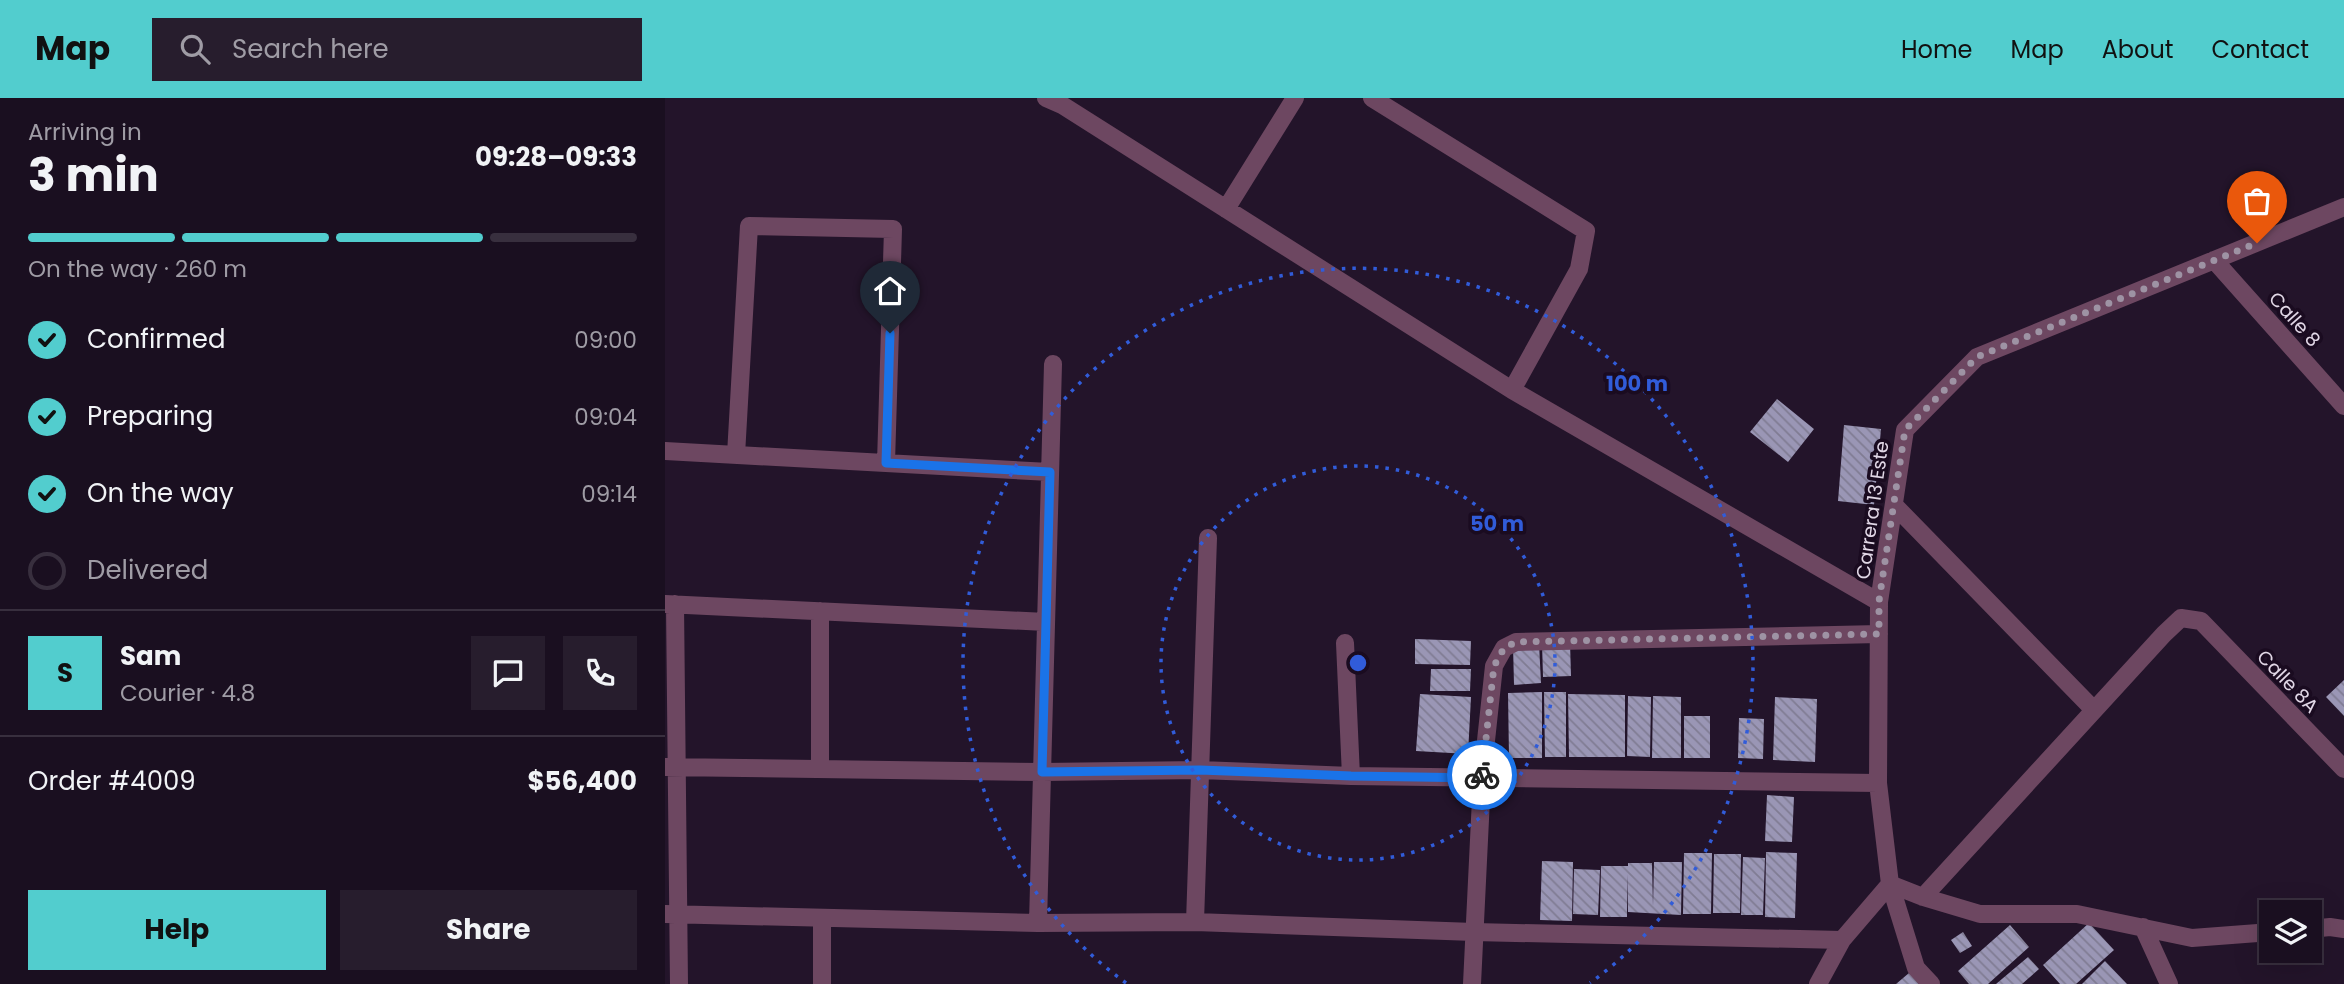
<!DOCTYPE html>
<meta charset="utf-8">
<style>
body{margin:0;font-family:Poppins,sans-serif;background:#271d2d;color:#f1f3f6;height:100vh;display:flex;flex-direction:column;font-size:26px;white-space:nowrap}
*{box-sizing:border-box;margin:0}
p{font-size:23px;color:#9f9ca5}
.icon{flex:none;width:38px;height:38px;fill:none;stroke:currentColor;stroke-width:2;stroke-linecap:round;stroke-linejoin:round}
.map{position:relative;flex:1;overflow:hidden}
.sheet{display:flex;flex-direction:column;background:#1a0f20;width:665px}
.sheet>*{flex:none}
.fabs{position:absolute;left:1594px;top:802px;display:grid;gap:14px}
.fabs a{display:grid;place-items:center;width:63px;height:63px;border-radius:0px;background:#1a0f20;box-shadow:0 7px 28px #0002,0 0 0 2px #382f3e;font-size:35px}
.pin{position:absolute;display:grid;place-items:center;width:60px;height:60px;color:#fff;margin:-72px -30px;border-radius:50% 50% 50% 0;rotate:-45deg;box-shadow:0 0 7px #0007}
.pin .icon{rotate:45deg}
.courier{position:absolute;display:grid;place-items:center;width:70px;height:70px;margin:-35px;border:5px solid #1a73e8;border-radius:50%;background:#fff;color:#222;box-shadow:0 2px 9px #0007}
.overview em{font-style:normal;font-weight:700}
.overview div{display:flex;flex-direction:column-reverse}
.overview{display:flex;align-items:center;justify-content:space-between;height:119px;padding:0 28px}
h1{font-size:46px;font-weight:700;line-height:52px}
.bar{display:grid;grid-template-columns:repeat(4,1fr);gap:10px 7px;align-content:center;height:84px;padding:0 28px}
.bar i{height:9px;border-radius:5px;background:#382f3e}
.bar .active{background:#52cdce}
.bar p{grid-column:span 4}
.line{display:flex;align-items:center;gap:18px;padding:0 28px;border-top:2px solid #382f3e}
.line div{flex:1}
.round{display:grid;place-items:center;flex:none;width:74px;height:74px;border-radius:0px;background:#271d2d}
ol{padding:0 28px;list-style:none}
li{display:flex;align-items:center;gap:21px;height:77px}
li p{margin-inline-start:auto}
li .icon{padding:7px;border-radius:50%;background:#52cdce;color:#111;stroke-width:4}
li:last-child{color:#9f9ca5}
li i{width:38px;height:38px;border:4px solid #382f3e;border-radius:50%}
.cta{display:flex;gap:14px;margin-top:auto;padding:14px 28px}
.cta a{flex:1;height:80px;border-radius:0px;background:#52cdce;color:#111;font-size:28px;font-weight:700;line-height:80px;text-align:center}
.cta a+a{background:#271d2d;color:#f1f3f6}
header{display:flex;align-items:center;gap:42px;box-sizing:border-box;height:98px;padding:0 35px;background:#52cdce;color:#111}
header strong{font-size:33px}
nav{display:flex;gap:38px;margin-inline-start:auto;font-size:24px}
.search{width:490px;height:63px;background:#271d2d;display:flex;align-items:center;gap:18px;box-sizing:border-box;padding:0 24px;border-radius:0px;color:#9f9ca5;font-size:26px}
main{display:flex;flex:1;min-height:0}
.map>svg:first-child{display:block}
.building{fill:url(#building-back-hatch)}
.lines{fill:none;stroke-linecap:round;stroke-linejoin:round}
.minor{stroke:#6d4761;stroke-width:18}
.done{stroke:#9e93a4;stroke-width:7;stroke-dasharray:0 12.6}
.route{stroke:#1a73e8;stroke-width:9}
.ring{fill:none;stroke:#315cd9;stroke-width:3.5;stroke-dasharray:3.5 7}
.labels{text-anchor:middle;stroke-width:7;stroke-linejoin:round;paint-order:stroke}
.street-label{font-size:19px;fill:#e1d7e6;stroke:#1a0b20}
.centre{fill:#315cd9;stroke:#1a0b20;stroke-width:3.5}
.ring-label{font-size:21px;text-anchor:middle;font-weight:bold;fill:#315cd9;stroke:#1a0b20;stroke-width:7;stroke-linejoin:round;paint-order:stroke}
</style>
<header>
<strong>Map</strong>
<div class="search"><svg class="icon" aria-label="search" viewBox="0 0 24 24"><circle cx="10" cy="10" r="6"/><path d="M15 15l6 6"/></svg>Search here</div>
<nav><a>Home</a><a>Map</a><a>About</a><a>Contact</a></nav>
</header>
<main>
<section class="sheet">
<div class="overview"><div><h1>3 min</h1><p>Arriving in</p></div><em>09:28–09:33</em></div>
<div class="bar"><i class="active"></i><i class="active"></i><i class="active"></i><i></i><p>On the way · 260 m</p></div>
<ol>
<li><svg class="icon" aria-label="check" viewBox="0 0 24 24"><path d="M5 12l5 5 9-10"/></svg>Confirmed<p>09:00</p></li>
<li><svg class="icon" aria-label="check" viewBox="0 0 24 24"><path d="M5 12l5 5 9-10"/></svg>Preparing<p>09:04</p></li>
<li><svg class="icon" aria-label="check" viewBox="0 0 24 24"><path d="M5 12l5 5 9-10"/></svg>On the way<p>09:14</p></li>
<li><i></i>Delivered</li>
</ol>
<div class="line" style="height:126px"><b class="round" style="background:#52cdce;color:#111">S</b><div><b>Sam</b><p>Courier · 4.8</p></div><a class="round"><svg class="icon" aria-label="chat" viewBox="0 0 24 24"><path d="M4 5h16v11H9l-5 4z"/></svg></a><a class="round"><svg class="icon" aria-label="phone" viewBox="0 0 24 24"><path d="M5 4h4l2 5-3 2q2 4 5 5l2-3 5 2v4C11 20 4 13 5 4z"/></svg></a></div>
<div class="line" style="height:91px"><div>Order #4009</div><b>$56,400</b></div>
<div class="cta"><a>Help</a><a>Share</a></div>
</section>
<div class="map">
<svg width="1679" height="886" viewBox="0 0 1679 886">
<defs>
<pattern id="building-back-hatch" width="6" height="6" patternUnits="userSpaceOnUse" patternTransform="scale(1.75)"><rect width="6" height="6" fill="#9a96b5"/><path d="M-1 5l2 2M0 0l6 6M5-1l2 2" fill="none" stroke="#807c93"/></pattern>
</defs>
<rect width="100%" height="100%" fill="#23142a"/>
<path class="building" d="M1112 301 1149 331 1123 364 1085 334Z
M1179 327 1216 331 1209 407 1173 403Z
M750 541 806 543 805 567 750 566Z
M905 544 906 578 878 579 877 545Z
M874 545 876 585 849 587 848 547Z
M766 571H806L805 593H765Z
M1679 582V618L1661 599Z
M877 594V660H844L843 595Z
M879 594H901V659H880Z
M755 596 806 599 803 656 751 653Z
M903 596 960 597V659H904Z
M963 598 986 599 985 659 962 658Z
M988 598 1016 599V660H987Z
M1110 599 1152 601 1150 664 1108 662Z
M1019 618H1045V660H1019Z
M1074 620 1099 621 1098 661 1073 660Z
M1102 697 1129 699 1127 744 1100 743Z
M1101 754 1132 755 1130 820 1100 819Z
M1019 755H1047L1046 816H1018Z
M1049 756H1076L1075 815H1048Z
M1078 759 1100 760 1098 817H1076Z
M877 763 908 764 907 823 875 822Z
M989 764H1017L1016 817 963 814 962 776V819H935L936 768H963V765H987L988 808Z
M909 771 935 772 933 817 908 816Z
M1424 825 1449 852 1411 886H1395L1378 867Z
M1345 827 1364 849 1323 886H1304L1293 873Z
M1298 834 1307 848 1295 855 1286 842Z
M1363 859 1374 871 1357 886H1331Z
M1440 863 1462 886H1417Z
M1244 875 1254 886H1231Z"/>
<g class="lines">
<path class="minor" d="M381 0 397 7 847 292 1214 504
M707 0 921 133 914 171 847 292
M561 111 630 0
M1549 162 1679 308
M0 353 385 374
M71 357 84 128 228 131 221 365
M1229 407 1429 612
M0 506 381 524
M10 506 14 886
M680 545 686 678
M0 669 377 674 535 672 686 678 1213 685
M155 671V513
M1225 786 1258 799 1315 816H1412L1527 840 1606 834
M1258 799 1499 536 1516 520 1536 523 1679 671
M0 816 373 825 530 824 809 834 1177 842
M157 820V886
M530 824 543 440
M373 825 388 266
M1478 829 1504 886
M1645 831 1665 829 1679 831
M807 886 817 680 829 568 839 550 851 544 1214 536
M1153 886 1177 842 1225 786
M1266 886 1251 870 1225 786 1213 685 1214 504 1240 332 1312 259 1679 109"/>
</g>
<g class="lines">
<path class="done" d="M817 677 829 568 839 550 851 544 1214 536V503L1240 332 1312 259 1592 145"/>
<path class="route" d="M225 235 221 365 385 374 377 674 535 672 686 678 817 680V677"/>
</g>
<g class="ring">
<circle cx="693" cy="565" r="197"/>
<path d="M461 885A395 395 0 1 1 925 885"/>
</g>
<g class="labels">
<g class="street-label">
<text transform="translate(1630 221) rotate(48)" y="7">Calle 8</text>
<text transform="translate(1207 412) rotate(-82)" y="7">Carrera 13 Este</text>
<text transform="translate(1623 583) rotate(46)" y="7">Calle 8A</text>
</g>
</g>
<circle cx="693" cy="565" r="10" class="centre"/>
<g class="ring-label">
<text x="972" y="293">100 m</text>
<text x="832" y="433">50 m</text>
</g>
</svg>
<div class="fabs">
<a><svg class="icon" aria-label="layers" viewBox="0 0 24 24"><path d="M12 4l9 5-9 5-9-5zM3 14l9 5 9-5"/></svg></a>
</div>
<div class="pin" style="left:1592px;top:145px;background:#ea580c"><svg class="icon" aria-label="bag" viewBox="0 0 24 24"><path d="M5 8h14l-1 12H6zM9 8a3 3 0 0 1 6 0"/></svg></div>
<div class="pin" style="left:225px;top:235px;background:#1f2937"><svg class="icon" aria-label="home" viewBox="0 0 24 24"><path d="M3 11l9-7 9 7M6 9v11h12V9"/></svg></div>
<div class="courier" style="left:817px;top:677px"><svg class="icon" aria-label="bike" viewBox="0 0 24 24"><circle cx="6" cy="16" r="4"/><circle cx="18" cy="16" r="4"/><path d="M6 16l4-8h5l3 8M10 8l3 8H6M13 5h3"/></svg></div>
</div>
</main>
